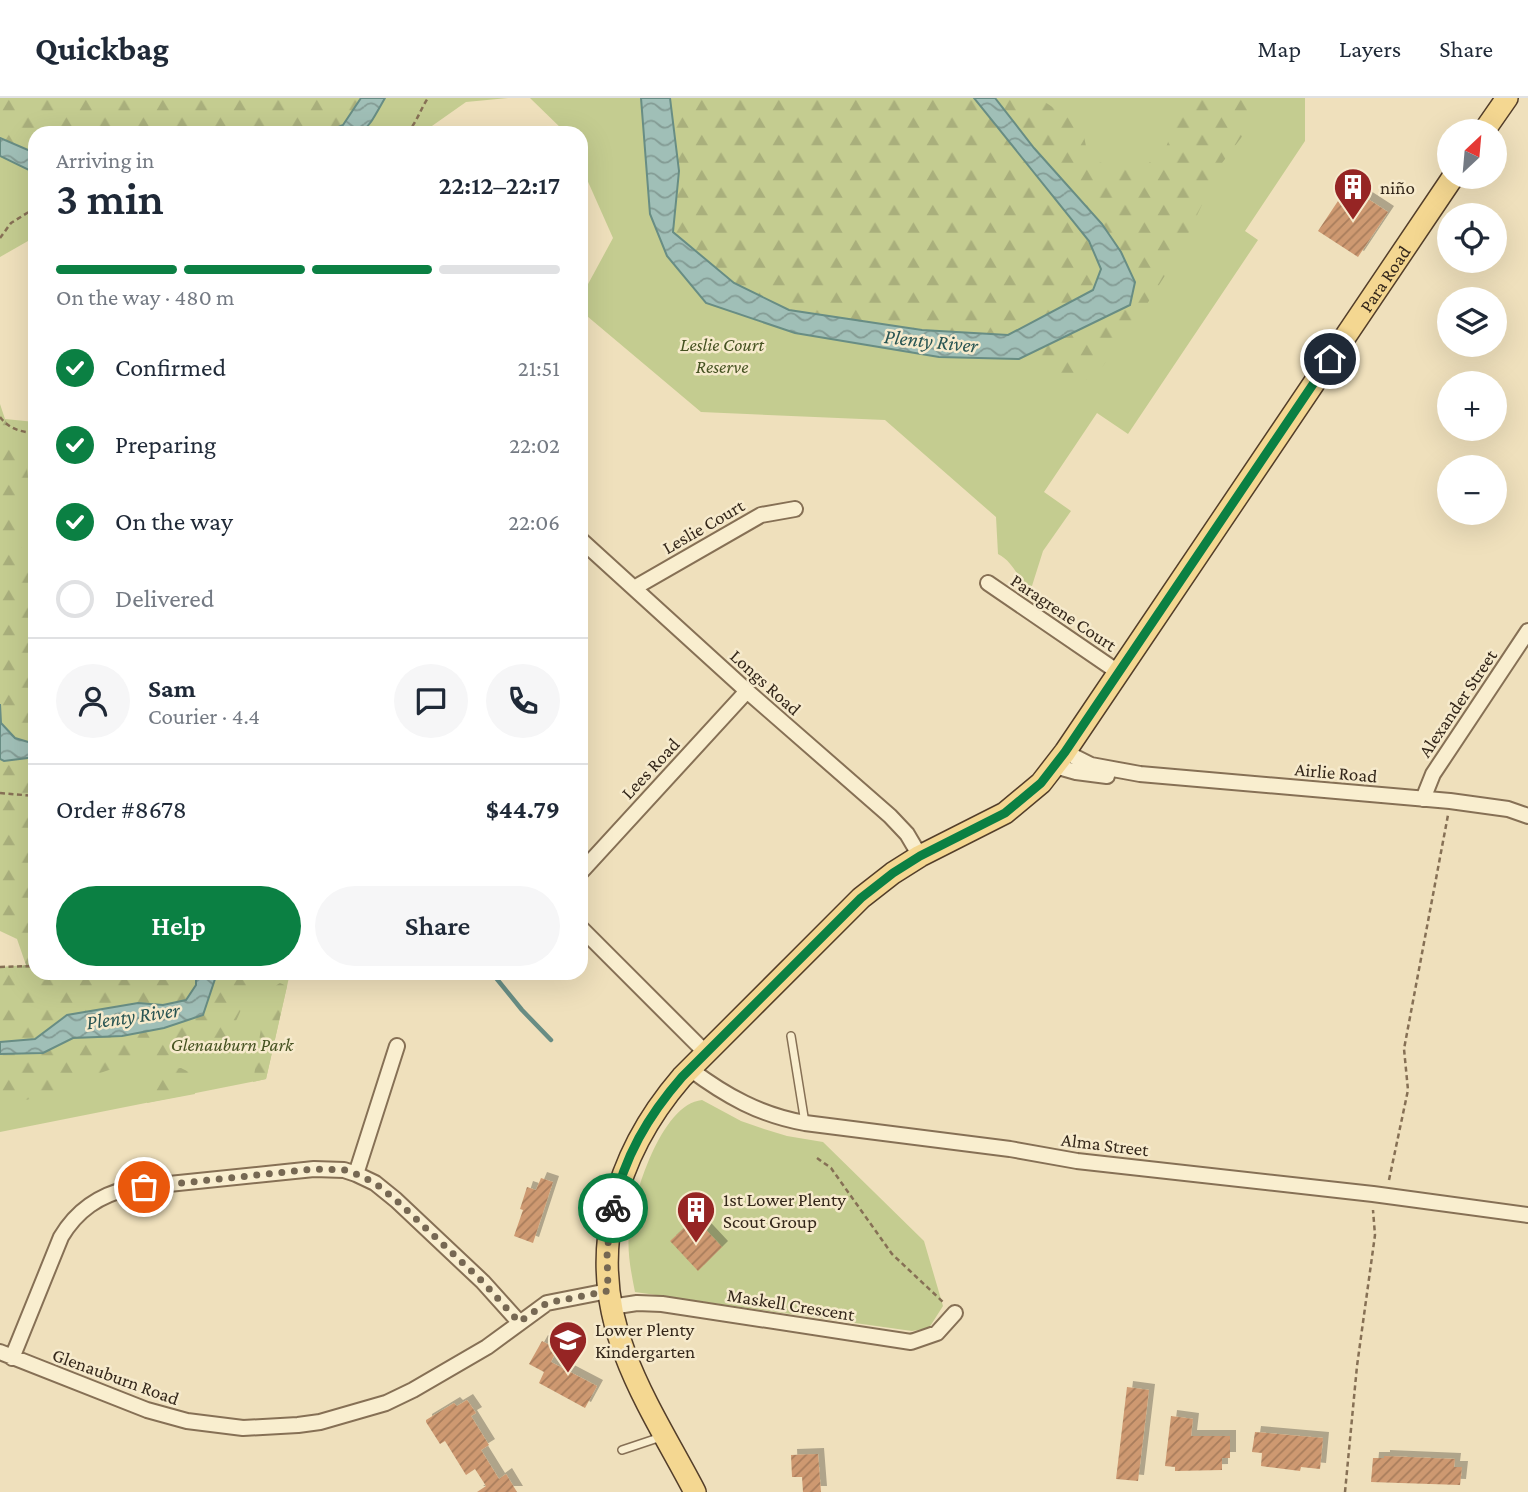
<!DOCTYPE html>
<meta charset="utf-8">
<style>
body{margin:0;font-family:"Crimson Pro",serif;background:#f6f6f7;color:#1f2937;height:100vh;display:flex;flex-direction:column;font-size:26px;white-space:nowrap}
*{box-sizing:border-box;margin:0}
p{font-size:23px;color:#747a83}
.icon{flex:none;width:38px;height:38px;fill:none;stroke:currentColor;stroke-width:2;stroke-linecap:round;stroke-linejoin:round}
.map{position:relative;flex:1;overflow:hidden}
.drawer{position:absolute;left:28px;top:28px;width:560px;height:854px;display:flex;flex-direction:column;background:#fff;border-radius:21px;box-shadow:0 7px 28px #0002}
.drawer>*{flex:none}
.needle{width:46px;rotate:26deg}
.controls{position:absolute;left:1437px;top:21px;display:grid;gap:14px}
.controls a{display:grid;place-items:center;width:70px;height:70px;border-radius:50%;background:#fff;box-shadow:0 7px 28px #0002;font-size:35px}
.pin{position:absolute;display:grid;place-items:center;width:60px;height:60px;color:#fff;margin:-30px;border:4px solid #fff;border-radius:50%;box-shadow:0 2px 7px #0007}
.courier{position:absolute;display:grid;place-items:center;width:70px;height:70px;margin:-35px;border:5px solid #0b8043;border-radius:50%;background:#fff;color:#222;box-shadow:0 2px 9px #0007}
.summary em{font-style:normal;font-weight:600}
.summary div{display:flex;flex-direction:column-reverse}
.summary{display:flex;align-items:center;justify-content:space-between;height:119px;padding:0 28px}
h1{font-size:46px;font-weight:600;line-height:52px}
.bar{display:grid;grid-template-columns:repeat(4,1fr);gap:10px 7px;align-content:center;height:84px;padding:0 28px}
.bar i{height:9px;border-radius:5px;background:#e0e1e3}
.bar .active{background:#0b8043}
.bar p{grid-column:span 4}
.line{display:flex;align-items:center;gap:18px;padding:0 28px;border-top:2px solid #e0e1e3}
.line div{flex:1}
.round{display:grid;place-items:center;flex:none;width:74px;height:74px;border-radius:37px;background:#f6f6f7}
ol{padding:0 28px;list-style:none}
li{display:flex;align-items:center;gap:21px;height:77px}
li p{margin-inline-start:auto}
li .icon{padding:7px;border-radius:50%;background:#0b8043;color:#fff;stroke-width:4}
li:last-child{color:#747a83}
li i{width:38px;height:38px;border:4px solid #e0e1e3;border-radius:50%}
.cta{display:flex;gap:14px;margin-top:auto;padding:14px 28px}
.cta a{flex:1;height:80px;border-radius:42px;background:#0b8043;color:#fff;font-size:28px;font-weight:600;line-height:80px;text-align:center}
.cta a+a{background:#f6f6f7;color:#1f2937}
header{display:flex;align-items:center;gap:42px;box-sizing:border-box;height:98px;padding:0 35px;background:#fff;border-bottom:2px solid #e0e1e3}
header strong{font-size:33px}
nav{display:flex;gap:38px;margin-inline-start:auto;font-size:24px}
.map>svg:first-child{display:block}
.green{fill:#c4cc90}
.forest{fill:url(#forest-firs)}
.water{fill:url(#water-waves);stroke:#688d84;stroke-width:2}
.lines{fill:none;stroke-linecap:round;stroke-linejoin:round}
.stream{stroke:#688d84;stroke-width:4.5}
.building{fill:url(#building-hatch);filter:url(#shadow)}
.lane-casing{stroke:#867055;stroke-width:10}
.street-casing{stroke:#867055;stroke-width:18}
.primary-casing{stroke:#533e2a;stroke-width:24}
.path{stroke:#867055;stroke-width:2.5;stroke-dasharray:5 3.5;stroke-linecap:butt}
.lane{stroke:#f9eecf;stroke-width:7}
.street{stroke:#f9eecf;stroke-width:14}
.primary{stroke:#f4d791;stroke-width:21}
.done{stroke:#766853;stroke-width:7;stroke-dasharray:0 12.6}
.route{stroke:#0b8043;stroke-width:9}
.labels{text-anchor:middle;stroke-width:5;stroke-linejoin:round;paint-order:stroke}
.poi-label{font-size:19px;fill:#35281b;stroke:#f6eacc;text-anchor:start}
.street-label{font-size:19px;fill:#35281b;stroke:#f6eacc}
.park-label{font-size:19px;font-style:italic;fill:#455221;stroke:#f6eacc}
.water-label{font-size:21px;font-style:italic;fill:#295553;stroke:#f6eacc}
</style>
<header>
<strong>Quickbag</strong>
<nav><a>Map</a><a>Layers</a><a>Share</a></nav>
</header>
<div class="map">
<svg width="1528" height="1394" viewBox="0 0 1528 1394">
<defs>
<pattern id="forest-firs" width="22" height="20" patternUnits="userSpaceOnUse" patternTransform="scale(1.75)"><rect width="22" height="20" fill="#c4cc90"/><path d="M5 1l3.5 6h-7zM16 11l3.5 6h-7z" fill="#a9af7c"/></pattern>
<pattern id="water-waves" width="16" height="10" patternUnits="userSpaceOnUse" patternTransform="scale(1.75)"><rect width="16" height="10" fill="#a0bfb7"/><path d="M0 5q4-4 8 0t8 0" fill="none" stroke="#839b94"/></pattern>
<pattern id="building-hatch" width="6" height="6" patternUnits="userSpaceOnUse" patternTransform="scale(1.75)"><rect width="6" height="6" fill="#ce9971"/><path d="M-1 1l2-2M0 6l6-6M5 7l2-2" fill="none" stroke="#a87d5c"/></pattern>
<filter id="shadow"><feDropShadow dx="6" dy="-6" stdDeviation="0" flood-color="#0004"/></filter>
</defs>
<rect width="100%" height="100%" fill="#efe0bc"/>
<path class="green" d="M0 0H508L466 4 422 35H35V139L0 159Z
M530 0H1305V43L1245 133 1258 142 1128 336 1097 315 1044 394 1071 413 1043 453 1031 491C1017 481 1014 464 998 456L996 419 885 322 701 314 581 213V199L613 140 581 68V35H566Z
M0 306 5 321 35 324V646L0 606Z
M217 875H290L266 981 0 1034V956L203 917Z
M702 1002 741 1023 764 1031 787 1038 823 1044 924 1143 943 1208 929 1230 912 1233 635 1194C631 1174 627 1154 629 1134 633 1098 661 1006 702 1002Z"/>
<path class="forest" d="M0 0H361L343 27 325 35H35V55L0 40Z
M670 0H974L1089 143 1101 171 1094 192 1008 237 922 232 789 212 734 185 673 134 679 73Z
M995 0H1039L1082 29 1087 53 1092 62 1105 66 1146 67 1164 54 1186 0H1260L1257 13 1241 40 1222 65 1178 157 1135 225 1094 280 1066 287 1028 256 1130 207 1034 50Z
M0 321H5L26 362 28 379 17 430 22 451 35 476V646L15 640 1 625Z
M35 659V875H196V887L186 902 163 907 138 905 67 917 35 941 0 944V869L26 867 17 841 0 833V661L4 663Z
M217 875H253C244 903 238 932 214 950 177 956 138 961 103 974 69 986 37 1004 0 1006V956L43 955 73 940 122 938 164 930 203 917Z
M280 885 287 888 266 981 253 984C257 964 262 892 280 885Z
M181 970 193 976 195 996 147 1005C153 981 155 973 181 970Z"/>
<path class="water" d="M361 0H385C363 38 369 35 325 35L343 27Z
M641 0H670L679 73 673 134 734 185 789 212 922 232 1008 237 1093 192 1101 171 1089 143 974 0H995L1034 50 1102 126 1121 154 1135 184 1130 207 1019 261 939 259 795 235 706 205 667 158 650 116Z
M0 40 35 55V75L0 58Z
M0 606 1 625 15 640 35 646V659L4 663 0 661Z
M196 875H217L203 917 164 930 122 938 73 940 43 955 0 956V944L35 941 67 917 138 905 163 907 186 902 196 887Z"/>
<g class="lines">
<path class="stream" d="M492 875 522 912 551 942"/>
</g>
<path class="building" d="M1348 88 1388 114 1358 159 1318 133Z
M541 1080 553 1084 533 1145 514 1138 523 1112 520 1111 527 1089 536 1092Z
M695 1120 722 1149 698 1173 670 1143Z
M542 1243 557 1251 551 1264 597 1288 585 1310 539 1285 544 1274 529 1266Z
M1127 1289 1149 1292 1138 1383 1116 1381Z
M467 1302 476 1315 471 1318 489 1347 481 1352 499 1381 506 1376 517 1394H477L486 1388 475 1371 466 1377 445 1343 440 1346 426 1324V1322L454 1305 457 1308Z
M1171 1318 1193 1321 1191 1338H1230V1360H1222V1372L1175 1373V1369L1165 1368Z
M1255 1334 1323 1340 1320 1371 1301 1369 1300 1373 1261 1368 1262 1355 1252 1354Z
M818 1356 821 1394H803L802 1379H792L791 1357Z
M1384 1358 1455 1361 1454 1369H1462L1460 1387 1371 1384 1373 1360H1384Z"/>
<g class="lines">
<g class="lane-casing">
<path id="lane" d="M791 938 805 1025
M622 1352 661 1339"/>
</g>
<g class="street-casing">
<path id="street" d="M581 442 747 593 890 718 907 736 920 758
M988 485 1118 574
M634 490 761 417 795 411
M1065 654 1091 667 1140 676 1450 703 1508 711 1528 718
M1055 668 1076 674 1107 678
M1423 701 1433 676 1528 533
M581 774 747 593
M581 830 706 955
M690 971C726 998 760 1017 805 1025L1010 1051 1077 1063 1373 1096 1528 1117
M356 1076 397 948
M611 1209 637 1205 662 1206 911 1244 937 1235 955 1215
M0 1254 147 1312 187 1323 243 1330 298 1327 320 1324 386 1305 413 1292 487 1249 547 1205 608 1193
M12 1260 61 1139C77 1112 99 1097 130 1090L314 1071 344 1072 356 1076 375 1085 396 1102 483 1184 519 1224"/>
</g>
<g class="primary-casing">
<g id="primary">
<path d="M1484 33 1507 0"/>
<path id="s1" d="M695 1394C671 1348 643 1304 625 1256 586 1157 614 1058 682 979L861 800 893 775 920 758 1005 715 1041 685 1065 654 1453 79"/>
</g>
</g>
<path class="path" d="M407 35C417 24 420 12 428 0
M0 140 11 125 35 110
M0 319C9 331 21 334 35 335
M0 695 35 698
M0 869 35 868
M817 1060 831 1070 892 1156 943 1204
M1389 1082 1408 992 1404 951 1448 717
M1345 1394 1357 1268 1375 1137 1373 1112"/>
<use href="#lane" class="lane"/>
<use href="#street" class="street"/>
<use href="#primary" class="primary"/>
</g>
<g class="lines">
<path class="done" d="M144 1089 314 1071 345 1072 356 1076 375 1085 396 1102 483 1184 519 1224 547 1205 608 1193 607 1153 613 1110"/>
<path class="route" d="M613 1110C624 1059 648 1018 682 979L861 800 893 775 920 758 1005 715 1041 685 1065 654 1330 261"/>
</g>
<defs>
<g id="building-pin" transform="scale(2.0125)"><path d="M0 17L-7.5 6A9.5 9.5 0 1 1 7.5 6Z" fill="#962524" stroke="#f6eacc"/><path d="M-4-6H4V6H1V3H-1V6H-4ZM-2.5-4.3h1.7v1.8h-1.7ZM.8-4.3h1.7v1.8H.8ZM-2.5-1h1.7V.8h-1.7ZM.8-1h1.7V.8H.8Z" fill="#fff"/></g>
<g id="school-pin" transform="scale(2.0125)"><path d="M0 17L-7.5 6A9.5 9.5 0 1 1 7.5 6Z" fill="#962524" stroke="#f6eacc"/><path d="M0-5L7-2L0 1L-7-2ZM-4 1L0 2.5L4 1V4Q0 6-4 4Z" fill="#fff"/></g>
</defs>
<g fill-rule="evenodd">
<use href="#building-pin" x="1353" y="89"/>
<use href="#building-pin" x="696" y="1112"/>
<use href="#school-pin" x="568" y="1242"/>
</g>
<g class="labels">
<g class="poi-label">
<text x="1380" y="96">niño</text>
<text x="723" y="1108">1st Lower Plenty<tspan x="723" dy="22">Scout Group</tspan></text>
<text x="595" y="1238">Lower Plenty<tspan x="595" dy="22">Kindergarten</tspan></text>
</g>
<g class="street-label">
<text dy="7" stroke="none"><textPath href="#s1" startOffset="1531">Para Road</textPath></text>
<text transform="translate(703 428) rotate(-30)" y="7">Leslie Court</text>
<text transform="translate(1064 514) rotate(34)" y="7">Paragrene Court</text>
<text transform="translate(766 584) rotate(42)" y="7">Longs Road</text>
<text transform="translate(1457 605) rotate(-56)" y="7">Alexander Street</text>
<text transform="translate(650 670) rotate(-47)" y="7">Lees Road</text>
<text transform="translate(1336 674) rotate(5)" y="7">Airlie Road</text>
<text transform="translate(1105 1046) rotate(7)" y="7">Alma Street</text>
<text transform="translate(791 1206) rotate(9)" y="7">Maskell Crescent</text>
<text transform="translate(116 1278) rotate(20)" y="7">Glenauburn Road</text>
</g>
<g class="park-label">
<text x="722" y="253">Leslie Court<tspan x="722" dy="22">Reserve</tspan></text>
<text x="232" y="953">Glenauburn Park</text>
</g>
<g class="water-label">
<text transform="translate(931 243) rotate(6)" y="7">Plenty River</text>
<text transform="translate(133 918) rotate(-8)" y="7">Plenty River</text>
</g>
</g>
</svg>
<div class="controls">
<a><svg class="needle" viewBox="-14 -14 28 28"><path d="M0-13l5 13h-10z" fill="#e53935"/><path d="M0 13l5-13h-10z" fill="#747a83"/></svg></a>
<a><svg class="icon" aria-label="locate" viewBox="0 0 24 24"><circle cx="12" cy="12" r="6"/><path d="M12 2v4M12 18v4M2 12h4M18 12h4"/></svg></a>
<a><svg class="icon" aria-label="layers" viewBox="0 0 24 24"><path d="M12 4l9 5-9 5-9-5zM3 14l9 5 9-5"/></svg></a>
<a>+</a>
<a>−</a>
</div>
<div class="pin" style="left:144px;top:1089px;background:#ea580c"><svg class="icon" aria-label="bag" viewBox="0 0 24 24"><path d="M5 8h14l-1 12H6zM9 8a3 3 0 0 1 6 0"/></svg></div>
<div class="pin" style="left:1330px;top:261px;background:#1f2937"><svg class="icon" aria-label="home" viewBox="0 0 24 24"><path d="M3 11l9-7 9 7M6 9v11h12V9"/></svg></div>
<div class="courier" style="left:613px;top:1110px"><svg class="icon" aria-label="bike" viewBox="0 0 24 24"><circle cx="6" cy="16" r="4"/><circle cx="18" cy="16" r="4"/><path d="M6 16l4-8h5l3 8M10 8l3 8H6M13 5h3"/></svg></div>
<section class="drawer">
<div class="summary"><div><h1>3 min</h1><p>Arriving in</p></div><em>22:12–22:17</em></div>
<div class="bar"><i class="active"></i><i class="active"></i><i class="active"></i><i></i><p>On the way · 480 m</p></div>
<ol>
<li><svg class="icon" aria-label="check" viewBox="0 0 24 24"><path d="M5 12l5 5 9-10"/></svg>Confirmed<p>21:51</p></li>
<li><svg class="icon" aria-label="check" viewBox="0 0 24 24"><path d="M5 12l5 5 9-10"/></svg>Preparing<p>22:02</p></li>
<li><svg class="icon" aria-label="check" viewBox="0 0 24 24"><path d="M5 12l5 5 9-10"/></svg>On the way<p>22:06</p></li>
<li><i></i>Delivered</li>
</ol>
<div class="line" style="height:126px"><a class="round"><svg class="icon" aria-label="person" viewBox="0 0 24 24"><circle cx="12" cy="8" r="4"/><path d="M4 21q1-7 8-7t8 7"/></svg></a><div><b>Sam</b><p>Courier · 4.4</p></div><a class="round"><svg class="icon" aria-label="chat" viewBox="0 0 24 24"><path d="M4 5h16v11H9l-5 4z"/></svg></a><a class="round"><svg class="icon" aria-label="phone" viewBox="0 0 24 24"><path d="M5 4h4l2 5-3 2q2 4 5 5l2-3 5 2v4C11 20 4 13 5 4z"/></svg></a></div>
<div class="line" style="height:91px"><div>Order #8678</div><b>$44.79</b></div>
<div class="cta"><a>Help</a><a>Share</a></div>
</section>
</div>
